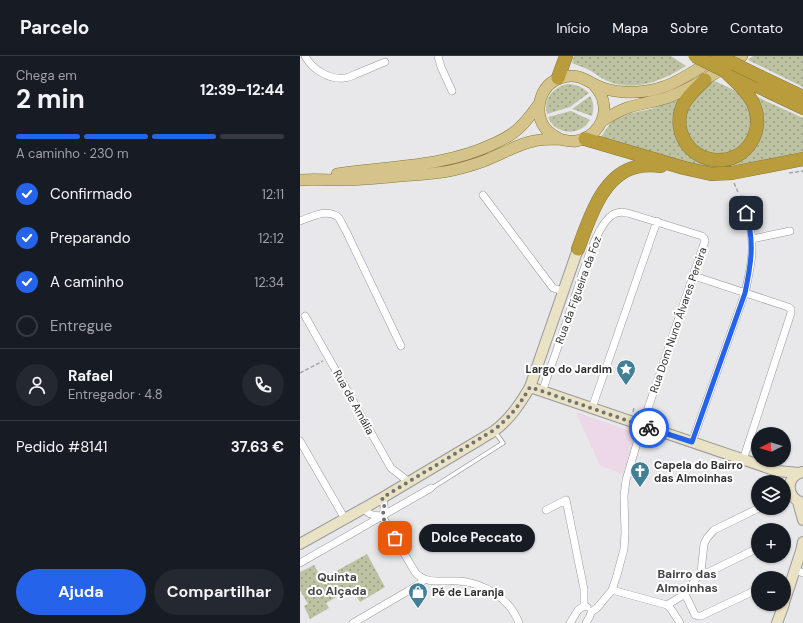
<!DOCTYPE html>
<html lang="pt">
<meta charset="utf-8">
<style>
body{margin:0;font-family:"DM Sans",sans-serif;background:#242831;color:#f1f3f6;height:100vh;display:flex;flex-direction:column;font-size:15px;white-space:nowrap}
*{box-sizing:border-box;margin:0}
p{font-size:13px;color:#9ea1a6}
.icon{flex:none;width:22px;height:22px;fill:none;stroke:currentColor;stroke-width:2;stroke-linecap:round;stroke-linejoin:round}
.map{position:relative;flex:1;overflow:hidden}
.side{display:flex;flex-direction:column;background:#171b24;width:300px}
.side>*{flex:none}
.needle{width:26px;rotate:265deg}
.buttons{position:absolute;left:451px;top:371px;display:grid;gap:8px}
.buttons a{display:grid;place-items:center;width:40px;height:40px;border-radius:50%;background:#171b24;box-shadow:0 1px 3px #0004;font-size:20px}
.pin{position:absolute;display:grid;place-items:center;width:34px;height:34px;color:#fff;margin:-17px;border-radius:8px;box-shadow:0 2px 6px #0006}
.courier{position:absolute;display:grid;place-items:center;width:40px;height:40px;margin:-20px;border:3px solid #2563eb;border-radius:50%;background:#fff;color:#222;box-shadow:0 1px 5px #0007}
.bubble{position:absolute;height:28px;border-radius:14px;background:#171b24;box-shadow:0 1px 3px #0004;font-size:13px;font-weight:700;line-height:28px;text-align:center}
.headline em{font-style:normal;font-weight:700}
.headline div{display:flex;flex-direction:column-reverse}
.headline{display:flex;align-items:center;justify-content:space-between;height:68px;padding:0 16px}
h1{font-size:26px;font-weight:700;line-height:30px}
.bar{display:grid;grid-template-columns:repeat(4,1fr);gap:6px 4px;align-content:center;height:48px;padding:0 16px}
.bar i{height:5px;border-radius:3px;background:#363941}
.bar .current{background:#2563eb}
.bar p{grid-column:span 4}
.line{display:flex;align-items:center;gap:10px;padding:0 16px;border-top:1px solid #363941}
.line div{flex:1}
.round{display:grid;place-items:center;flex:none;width:42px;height:42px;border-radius:21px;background:#242831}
ol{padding:0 16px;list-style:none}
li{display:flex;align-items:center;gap:12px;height:44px}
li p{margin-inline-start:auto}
li .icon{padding:4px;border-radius:50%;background:#2563eb;color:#fff;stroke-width:4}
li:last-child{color:#9ea1a6}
li i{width:22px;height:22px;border:2px solid #363941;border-radius:50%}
.action{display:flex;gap:8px;margin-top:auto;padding:8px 16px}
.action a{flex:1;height:46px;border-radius:24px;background:#2563eb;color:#fff;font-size:16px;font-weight:700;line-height:46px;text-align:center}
.action a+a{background:#242831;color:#f1f3f6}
header{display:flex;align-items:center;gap:24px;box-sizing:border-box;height:56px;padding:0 20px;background:#171b24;border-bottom:1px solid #363941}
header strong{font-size:19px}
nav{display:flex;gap:22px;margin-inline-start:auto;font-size:14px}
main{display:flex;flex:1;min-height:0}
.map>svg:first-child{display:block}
.education{fill:#ecd8e6}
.grass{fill:url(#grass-dots)}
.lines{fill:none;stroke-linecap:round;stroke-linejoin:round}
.lane-casing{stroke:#98999b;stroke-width:5}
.street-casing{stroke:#98999b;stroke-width:8}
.secondary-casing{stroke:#98999b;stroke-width:12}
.primary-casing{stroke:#8a7839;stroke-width:12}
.highway-casing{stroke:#8a7839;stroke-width:14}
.path{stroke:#a4a4a6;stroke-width:1.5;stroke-dasharray:4 2;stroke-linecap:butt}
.lane{stroke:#fff;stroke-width:3.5}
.street{stroke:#fff;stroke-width:7}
.secondary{stroke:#eae2c4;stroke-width:10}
.primary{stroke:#d5c48a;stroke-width:11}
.highway{stroke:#b99d3c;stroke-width:13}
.highway-bridge-casing{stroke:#8a7839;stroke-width:14;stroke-linecap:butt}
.highway-bridge{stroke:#b99d3c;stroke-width:13}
.done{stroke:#727273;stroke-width:4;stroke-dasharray:0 7.2}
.route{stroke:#2563eb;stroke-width:5}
.labels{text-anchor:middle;stroke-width:4;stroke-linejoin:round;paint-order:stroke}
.street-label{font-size:11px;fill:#323233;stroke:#fff}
.poi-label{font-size:11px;font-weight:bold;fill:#323233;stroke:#fff;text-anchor:start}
.neighbourhood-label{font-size:12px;font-weight:bold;fill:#454547;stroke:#fff}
</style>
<header>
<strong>Parcelo</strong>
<nav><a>Início</a><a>Mapa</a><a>Sobre</a><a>Contato</a></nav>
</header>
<main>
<section class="side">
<div class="headline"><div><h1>2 min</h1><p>Chega em</p></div><em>12:39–12:44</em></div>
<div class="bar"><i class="current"></i><i class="current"></i><i class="current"></i><i></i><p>A caminho · 230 m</p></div>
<ol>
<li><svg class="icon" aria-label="check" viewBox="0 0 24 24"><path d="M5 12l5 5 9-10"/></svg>Confirmado<p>12:11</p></li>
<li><svg class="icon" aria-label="check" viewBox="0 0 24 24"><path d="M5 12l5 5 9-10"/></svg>Preparando<p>12:12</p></li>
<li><svg class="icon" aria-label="check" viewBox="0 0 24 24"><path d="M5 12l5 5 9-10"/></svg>A caminho<p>12:34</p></li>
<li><i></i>Entregue</li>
</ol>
<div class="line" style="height:72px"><a class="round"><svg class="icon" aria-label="person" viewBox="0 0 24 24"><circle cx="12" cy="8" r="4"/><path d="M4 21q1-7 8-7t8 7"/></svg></a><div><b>Rafael</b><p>Entregador · 4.8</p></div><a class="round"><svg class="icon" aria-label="phone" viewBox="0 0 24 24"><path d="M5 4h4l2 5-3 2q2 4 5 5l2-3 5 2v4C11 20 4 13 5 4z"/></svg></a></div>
<div class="line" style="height:52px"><div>Pedido #8141</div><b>37.63 €</b></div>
<div class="action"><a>Ajuda</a><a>Compartilhar</a></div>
</section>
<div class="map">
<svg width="503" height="567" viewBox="0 0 503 567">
<defs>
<pattern id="grass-dots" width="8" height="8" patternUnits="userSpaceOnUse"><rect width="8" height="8" fill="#bcc2a2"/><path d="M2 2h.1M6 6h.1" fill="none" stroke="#999e85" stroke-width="1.8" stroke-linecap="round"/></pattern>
</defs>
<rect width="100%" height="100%" fill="#e8e8ea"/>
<path class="education" d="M276 356 336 377 323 418 300 410Z"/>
<path class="grass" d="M274 0H371L386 10C364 24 336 36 310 26 304 24 299 20 294 17 287 12 279 10 272 7Z
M453 0H503V31L448 4Z
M413 24C420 28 429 31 435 35 442 40 447 48 449 55 462 97 398 117 386 71 385 68 384 62 385 59 386 56 394 41 397 37 401 32 408 28 413 24Z
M267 28C276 28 282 31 289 37L270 51 247 58C243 42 253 32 267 28Z
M453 39 503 62V98L424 113 400 111 301 81 311 66 318 62 332 57 351 53 381 43 375 55 404 106 453 90Z
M290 40C294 47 294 52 292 60L272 53Z
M271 55 290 64C280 81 255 79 248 61Z
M67 498 85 531 60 546 52 532 26 547 29 552 10 563 4 550 8 548 0 534V516L14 509 22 523Z"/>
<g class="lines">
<g class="lane-casing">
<path id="lane" d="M132 432 203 387 195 376"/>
</g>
<g class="street-casing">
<path id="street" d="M5 0C12 13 29 24 44 22 48 22 52 20 56 18 66 14 75 10 85 6
M138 0 141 11 152 35
M183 139 253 232 263 235
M0 165C11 161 27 152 38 161 41 164 43 171 46 175L101 290
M452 183 490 175
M394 220 488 251 491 253V257L443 404
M5 260 91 412 109 426
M242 336C253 305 264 274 274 243 281 223 295 172 311 160 317 155 325 156 331 158L402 180 404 182 405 185 342 370 326 424 324 440 325 477 324 493 317 519 312 534 297 552 291 556 290 560 286 567
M292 352 357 165
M0 385 45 463
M392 386 445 237C450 215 455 193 450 170 449 161 445 152 442 143
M82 442C85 449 85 453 82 460
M64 452C69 460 74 459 82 460
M246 454 266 444 284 533V550
M82 460 115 516C125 529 143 524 158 525 177 526 198 536 210 551 214 556 217 562 219 567
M0 507 131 432
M495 514 503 517
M401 516H409L458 492
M312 534 367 549 371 553 380 567
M385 538 395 559 398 560H401L454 535H458
M367 549 385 538 401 516 404 488 407 482 414 474 459 452
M53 567 108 535 119 528 124 524
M270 567 278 554 284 550 287 551"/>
</g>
<g class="secondary-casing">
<path id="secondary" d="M230 331 477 415 499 417
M502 416C485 421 486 442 503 447
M498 446 503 464
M0 488 82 442 181 383C185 380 190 378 194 375 210 363 220 348 230 331L278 193
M484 547 501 495 503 486
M477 567 484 548"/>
</g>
<g class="primary-casing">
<path id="primary" d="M302 65C310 60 318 55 327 52 341 47 355 46 369 41 395 31 419 15 442 0
M260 83C254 80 249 77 245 72 233 55 240 29 260 22 282 15 287 28 306 33 323 38 346 37 363 31 381 25 397 13 414 3
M37 118C89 110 145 111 193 88 202 84 212 79 219 72 227 65 233 56 239 48
M0 124C13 123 26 124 39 124 60 124 80 122 100 120 118 119 137 118 154 114 166 111 178 108 189 103 204 97 218 88 234 85 242 83 250 83 258 83 264 84 270 86 276 85 295 82 308 63 303 45 302 38 298 34 294 29"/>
</g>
<g class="highway-casing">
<path id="highway" d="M434 19 503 52
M461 21 503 41
M258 22 266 0
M405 24C398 31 388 39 383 49 372 74 388 102 416 104 447 106 466 74 453 47 447 34 435 25 425 15
M285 83 384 112 411 118 432 117 503 103
M278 193C289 164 302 119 336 111 344 109 353 109 361 110"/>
</g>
<path class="path" d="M489 117 503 115
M434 127 438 136
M0 317 23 305
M333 356 334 352"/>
<use href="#lane" class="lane"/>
<use href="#street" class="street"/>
<use href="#secondary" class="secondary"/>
<use href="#primary" class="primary"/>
<use href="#highway" class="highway"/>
<g class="highway-bridge-casing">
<path id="highway-bridge" d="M395 0 425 15
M418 0 461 21"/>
</g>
<use href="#highway-bridge" class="highway-bridge"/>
</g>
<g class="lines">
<path class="done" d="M95 482 82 460C85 453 85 449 82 442L194 374C211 360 219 350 230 331L349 372"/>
<path class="route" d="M349 372 392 386 445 237C451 208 455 186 446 157"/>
</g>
<defs>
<g id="sight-pin" transform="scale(1)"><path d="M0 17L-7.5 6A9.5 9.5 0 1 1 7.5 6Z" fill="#428096" stroke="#fff"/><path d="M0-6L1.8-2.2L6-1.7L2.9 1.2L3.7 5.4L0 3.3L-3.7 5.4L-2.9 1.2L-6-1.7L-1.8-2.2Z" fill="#fff"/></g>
<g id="church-pin" transform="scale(1)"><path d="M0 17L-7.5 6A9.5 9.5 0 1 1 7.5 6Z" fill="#428096" stroke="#fff"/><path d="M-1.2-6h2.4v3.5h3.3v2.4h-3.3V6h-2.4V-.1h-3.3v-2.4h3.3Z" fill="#fff"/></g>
<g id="shop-pin" transform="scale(1)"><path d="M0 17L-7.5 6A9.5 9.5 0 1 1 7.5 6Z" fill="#428096" stroke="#fff"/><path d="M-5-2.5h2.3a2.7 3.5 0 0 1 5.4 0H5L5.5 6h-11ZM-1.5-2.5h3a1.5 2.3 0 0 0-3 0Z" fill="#fff"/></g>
</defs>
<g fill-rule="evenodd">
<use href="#sight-pin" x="326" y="313"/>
<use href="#church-pin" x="340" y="415"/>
<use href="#shop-pin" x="118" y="536"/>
</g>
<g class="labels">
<g class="street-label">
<text transform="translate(278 234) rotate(-70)" y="4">Rua da Figueira da Foz</text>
<text transform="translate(378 264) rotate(-71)" y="4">Rua Dom Nuno Álvares Pereira</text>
<text transform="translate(54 346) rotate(61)" y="4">Rua de Amália</text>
</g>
<g class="poi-label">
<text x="312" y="317" text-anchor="end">Largo do Jardim</text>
<text x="354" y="413">Capela do Bairro<tspan x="354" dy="13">das Almoinhas</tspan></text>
<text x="132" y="540">Pé de Laranja</text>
</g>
<g class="neighbourhood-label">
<text x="387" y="522">Bairro das<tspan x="387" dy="14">Almoinhas</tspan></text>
<text x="37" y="525">Quinta<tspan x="37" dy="14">do Alçada</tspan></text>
</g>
</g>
</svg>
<div class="buttons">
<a><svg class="needle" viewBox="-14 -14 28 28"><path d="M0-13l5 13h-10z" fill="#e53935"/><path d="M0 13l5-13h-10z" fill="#9ea1a6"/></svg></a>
<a><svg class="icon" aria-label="layers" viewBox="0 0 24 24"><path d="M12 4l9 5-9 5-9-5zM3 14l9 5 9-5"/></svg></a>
<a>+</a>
<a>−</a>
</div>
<div class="pin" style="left:95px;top:482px;background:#ea580c"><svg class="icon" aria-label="bag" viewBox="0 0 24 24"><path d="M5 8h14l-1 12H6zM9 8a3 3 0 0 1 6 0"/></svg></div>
<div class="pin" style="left:446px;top:157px;background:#1f2937"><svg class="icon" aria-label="home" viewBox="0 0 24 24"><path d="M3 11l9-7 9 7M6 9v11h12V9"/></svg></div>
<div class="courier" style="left:349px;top:372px"><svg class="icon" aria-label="bike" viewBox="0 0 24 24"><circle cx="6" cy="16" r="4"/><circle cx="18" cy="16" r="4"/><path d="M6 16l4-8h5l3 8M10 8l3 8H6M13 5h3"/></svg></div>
<div class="bubble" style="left:119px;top:468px;width:116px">Dolce Peccato</div>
</div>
</main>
